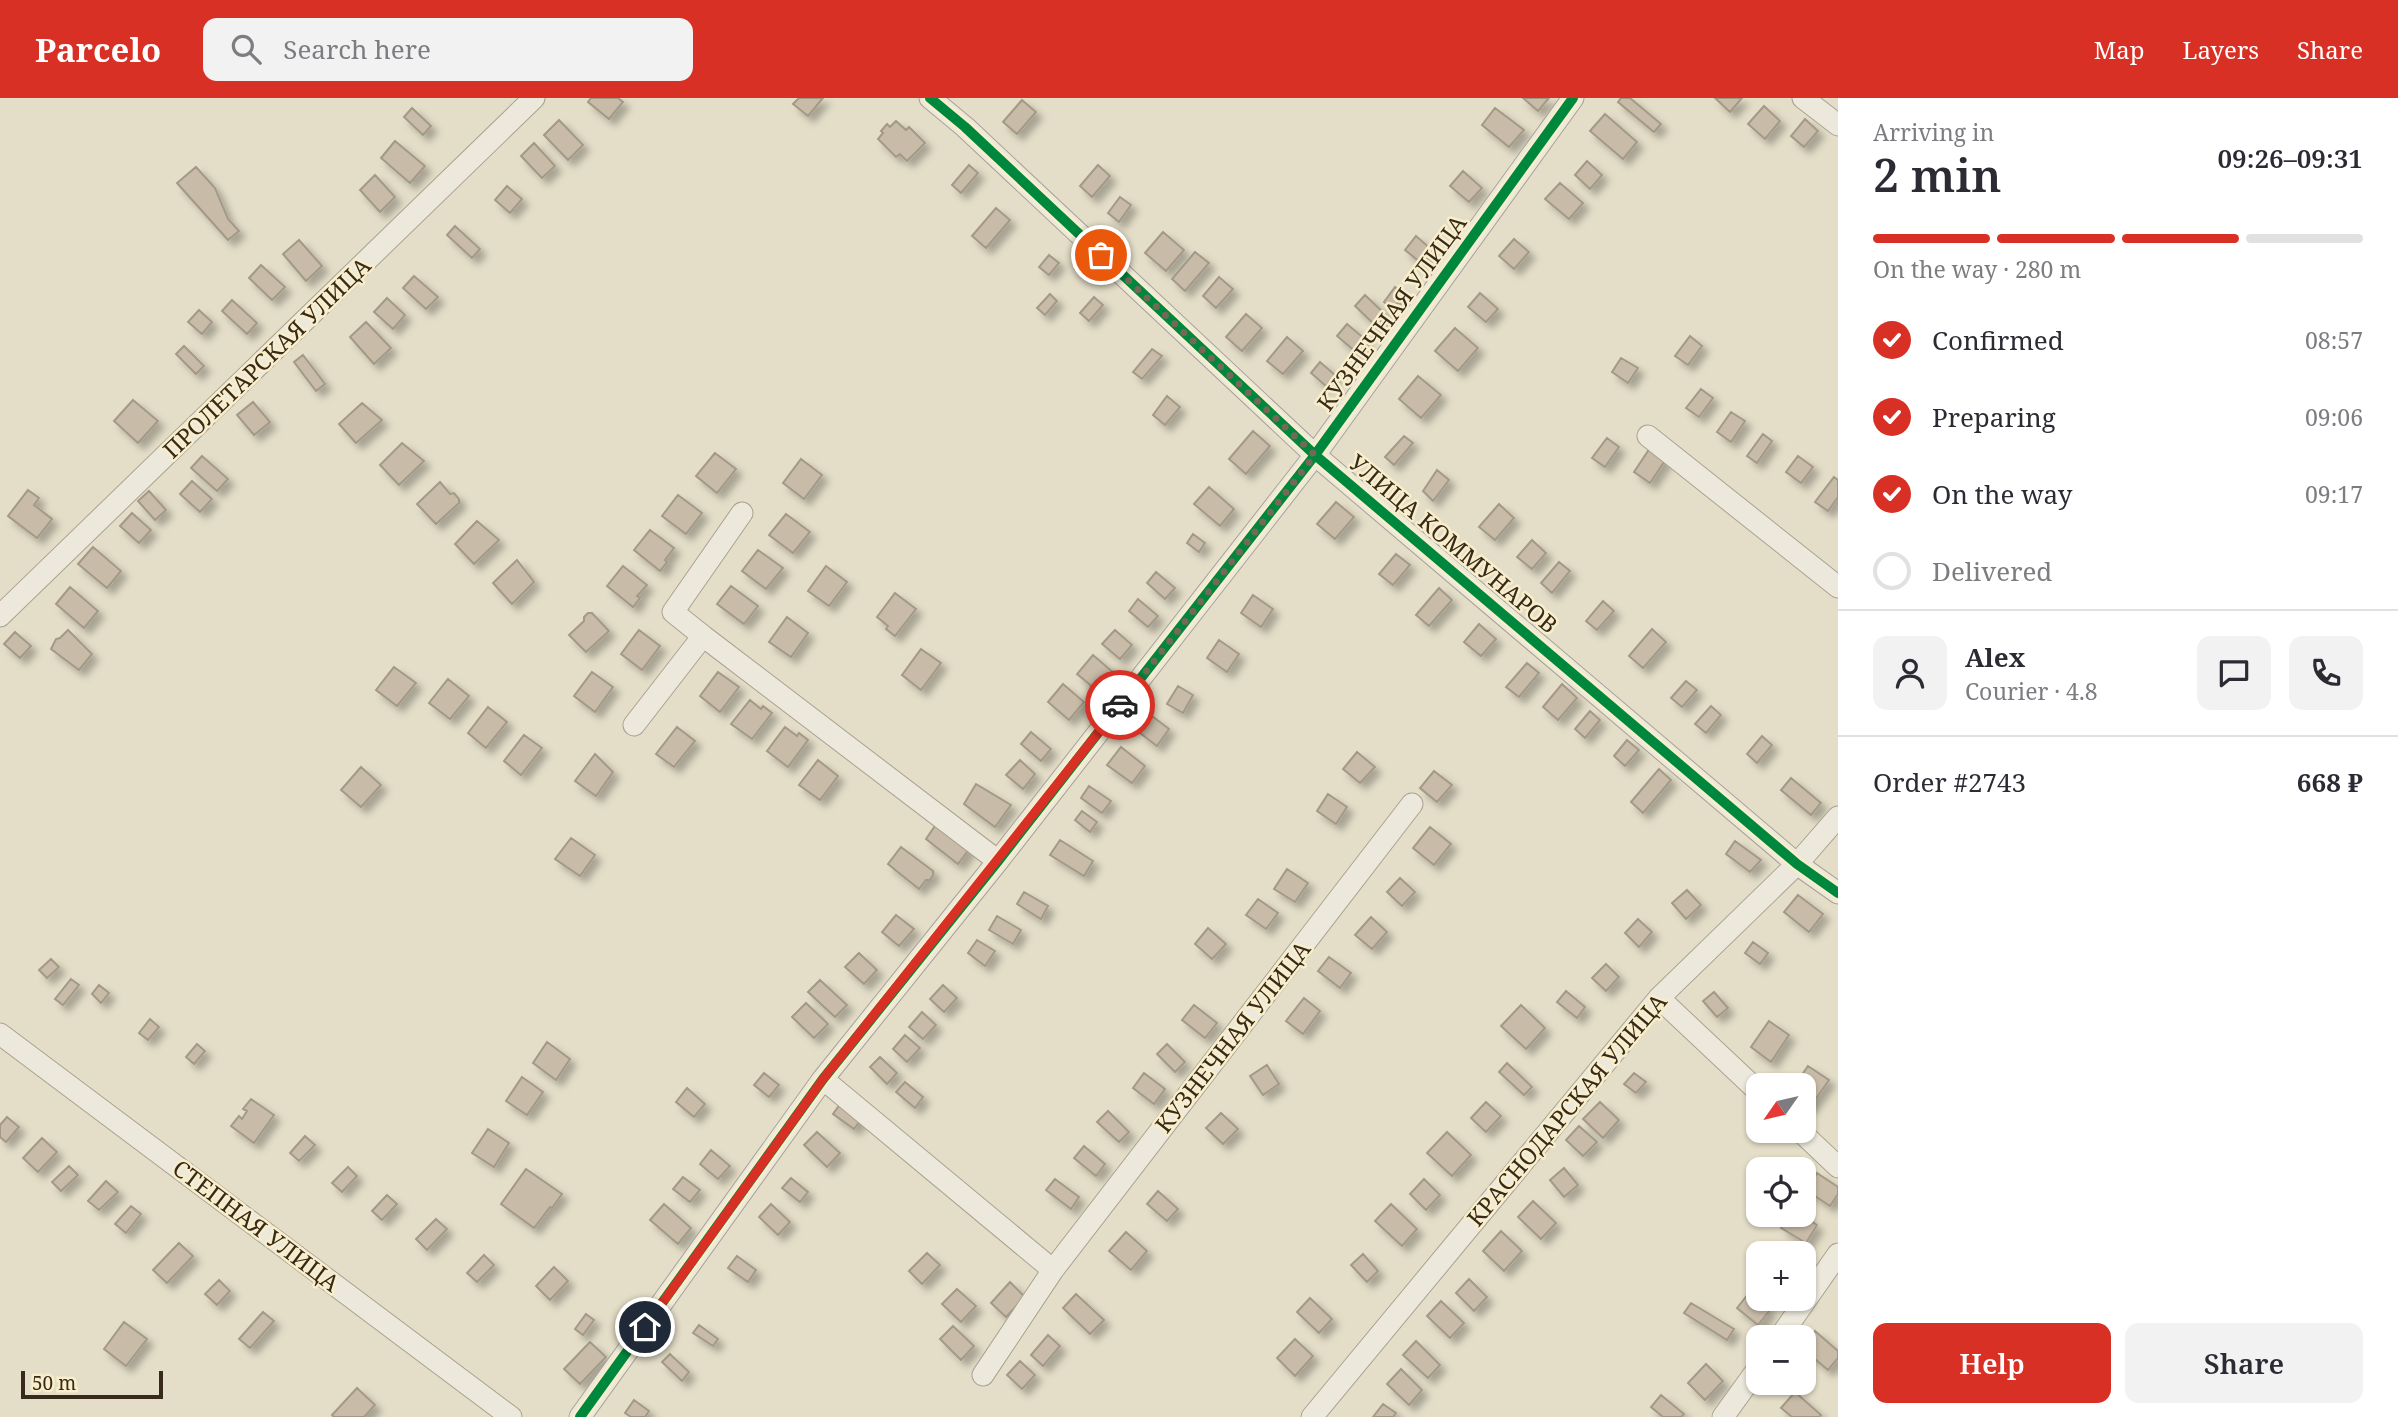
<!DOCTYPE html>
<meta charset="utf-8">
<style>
body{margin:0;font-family:"Noto Serif",serif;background:#f2f2f3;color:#2b2b33;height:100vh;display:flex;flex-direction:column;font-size:26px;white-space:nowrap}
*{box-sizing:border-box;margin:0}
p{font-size:23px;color:#7c7c81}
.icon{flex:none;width:38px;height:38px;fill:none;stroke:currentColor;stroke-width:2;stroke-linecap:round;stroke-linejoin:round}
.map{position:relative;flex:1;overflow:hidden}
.details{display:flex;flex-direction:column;background:#fff;width:560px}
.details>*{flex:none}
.needle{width:46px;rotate:236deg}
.buttons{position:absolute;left:1746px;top:975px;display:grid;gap:14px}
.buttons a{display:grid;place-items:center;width:70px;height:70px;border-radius:14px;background:#fff;box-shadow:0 2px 5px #0004;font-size:35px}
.scale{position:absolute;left:21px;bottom:18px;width:142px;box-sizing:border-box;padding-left:7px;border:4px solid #382a1a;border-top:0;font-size:19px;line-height:24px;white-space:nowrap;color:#382a1a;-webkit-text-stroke:5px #f8eecb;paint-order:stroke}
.pin{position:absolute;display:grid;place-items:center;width:60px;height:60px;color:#fff;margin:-30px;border:4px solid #fff;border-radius:50%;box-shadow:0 2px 7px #0007}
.courier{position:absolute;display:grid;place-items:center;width:70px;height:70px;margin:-35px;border:5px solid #d93025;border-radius:50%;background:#fff;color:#222;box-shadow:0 2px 9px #0007}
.overview em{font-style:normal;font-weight:600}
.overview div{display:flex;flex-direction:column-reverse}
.overview{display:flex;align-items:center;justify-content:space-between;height:119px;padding:0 35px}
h1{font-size:46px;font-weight:600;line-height:52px}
.bar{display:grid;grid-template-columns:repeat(4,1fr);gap:10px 7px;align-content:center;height:84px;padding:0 35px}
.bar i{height:9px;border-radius:5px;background:#e1e1e2}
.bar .current{background:#d93025}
.bar p{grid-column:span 4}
.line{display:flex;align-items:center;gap:18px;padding:0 35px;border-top:2px solid #e1e1e2}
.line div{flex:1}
.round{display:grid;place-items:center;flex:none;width:74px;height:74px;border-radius:14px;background:#f2f2f3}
ol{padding:0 35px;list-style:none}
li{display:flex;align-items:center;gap:21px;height:77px}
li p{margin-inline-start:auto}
li .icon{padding:7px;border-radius:50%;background:#d93025;color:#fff;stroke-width:4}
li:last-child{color:#7c7c81}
li i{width:38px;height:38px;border:4px solid #e1e1e2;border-radius:50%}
.action{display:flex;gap:14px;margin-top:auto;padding:14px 35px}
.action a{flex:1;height:80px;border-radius:14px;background:#d93025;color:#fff;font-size:28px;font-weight:600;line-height:80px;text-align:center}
.action a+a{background:#f2f2f3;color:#2b2b33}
header{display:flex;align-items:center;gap:42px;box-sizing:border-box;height:98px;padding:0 35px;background:#d93025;color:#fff}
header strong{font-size:33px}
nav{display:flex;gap:38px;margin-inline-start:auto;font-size:24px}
.search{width:490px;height:63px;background:#f2f2f3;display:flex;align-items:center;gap:18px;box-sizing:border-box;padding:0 24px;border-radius:14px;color:#7c7c81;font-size:26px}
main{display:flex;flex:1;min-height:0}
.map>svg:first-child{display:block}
.building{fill:#c8bba8;stroke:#a49987;stroke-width:2;filter:url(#shadow)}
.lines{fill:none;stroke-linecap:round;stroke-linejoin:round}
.minor-casing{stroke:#a9a292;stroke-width:23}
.minor{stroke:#ece8db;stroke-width:21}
.cycleway-casing{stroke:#f8eecb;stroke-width:15}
.cycleway{stroke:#00873e;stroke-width:10}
.done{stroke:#746957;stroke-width:7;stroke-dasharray:0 12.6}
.route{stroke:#d93025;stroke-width:9}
.labels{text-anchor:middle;stroke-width:5;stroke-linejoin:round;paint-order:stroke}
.street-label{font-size:23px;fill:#382a1a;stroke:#f8eecb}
</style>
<header>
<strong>Parcelo</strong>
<div class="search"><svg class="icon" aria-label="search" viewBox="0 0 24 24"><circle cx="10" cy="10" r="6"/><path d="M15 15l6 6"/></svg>Search here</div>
<nav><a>Map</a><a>Layers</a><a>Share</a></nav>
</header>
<main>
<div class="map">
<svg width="1838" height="1319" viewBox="0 0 1838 1319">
<defs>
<filter id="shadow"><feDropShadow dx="6" dy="6" stdDeviation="3.5" flood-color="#0004"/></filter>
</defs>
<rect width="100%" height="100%" fill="#e4dec8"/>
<path class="building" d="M591 0H618L623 4 609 21 588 4Z
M799 0H823L808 18 793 6Z
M1523 0H1549L1538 13Z
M1621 0H1630L1661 26 1654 34 1618 4Z
M1715 0H1742L1730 14Z
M1022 2 1036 14 1017 36 1003 24Z
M1764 8 1780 23 1765 41 1748 26Z
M412 10 431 28 423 37 404 19Z
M1495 10 1524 32 1509 49 1482 27Z
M1605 16 1637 44 1623 61 1590 33Z
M1805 21 1818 33 1804 49 1791 38Z
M559 22 583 47 568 62 544 37Z
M896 23 906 32 909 29 925 45 907 63 900 56 896 59 878 41 883 35 881 33 887 26 890 29Z
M395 43 425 68 410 85 381 60Z
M534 45 555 68 542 80 521 58Z
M1587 63 1602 77 1590 91 1575 77Z
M969 67 978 75 961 95 952 87Z
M1098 67 1110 78 1092 99 1080 88Z
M196 69 215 90 228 121 239 133 228 142 177 85Z
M1463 73 1482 90 1469 104 1450 88Z
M375 77 395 99 380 114 360 92Z
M1560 85 1583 105 1569 121 1545 101Z
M507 88 522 101 510 115 495 102Z
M1120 99 1131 107 1119 124 1108 115Z
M996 110 1010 122 986 150 972 138Z
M455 128 480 151 472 160 447 137Z
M1163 134 1184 152 1166 173 1145 155Z
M1416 138 1431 151 1420 164 1405 152Z
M1514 141 1529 154 1514 171 1499 158Z
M299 142 322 168 306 183 283 156Z
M1195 154 1209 165 1185 193 1172 181Z
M1049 157 1059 165 1049 177 1039 169Z
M261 167 285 189 272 202 249 180Z
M414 178 438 199 426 211 403 190Z
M1219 179 1233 191 1216 210 1203 198Z
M1395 189 1404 197 1393 211 1384 204Z
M1480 195 1498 211 1486 224 1468 209Z
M1050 196 1057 203 1045 217 1037 210Z
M1365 197 1386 217 1376 228 1355 208Z
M1094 199 1103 207 1089 223 1080 215Z
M387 200 405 217 393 231 374 214Z
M232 202 257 225 247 236 222 213Z
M199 212 212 224 202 236 188 224Z
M1246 216 1262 230 1242 253 1226 239Z
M366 224 391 250 374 266 350 239Z
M1347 226 1366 242 1356 254 1337 238Z
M1455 230 1478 250 1458 273 1435 253Z
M1690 238 1702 248 1688 267 1675 258Z
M1287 239 1303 253 1283 276 1267 263Z
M184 248 204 268 196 276 176 256Z
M1152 251 1162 258 1142 281 1133 274Z
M303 257 325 286 316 293 294 264Z
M1621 260 1638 270 1628 285 1612 274Z
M1320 264 1335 277 1326 288 1311 275Z
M1418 278 1441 297 1421 320 1399 301Z
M1701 291 1713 300 1699 319 1686 310Z
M1167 298 1180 309 1165 327 1153 317Z
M133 302 158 323 138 345 114 323Z
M253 304 270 324 254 337 237 317Z
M362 305 382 322 356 345 339 326Z
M1731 314 1745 323 1731 344 1717 334Z
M1253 333 1270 348 1246 376 1229 361Z
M1763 336 1772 343 1757 365 1747 358Z
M1404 338 1413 345 1394 367 1385 359Z
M1607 340 1619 349 1605 369 1592 360Z
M402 345 424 363 399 387 380 367Z
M1650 350 1666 361 1650 385 1634 374Z
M715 355 736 371 717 395 696 378Z
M202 358 228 381 217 393 191 370Z
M1798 358 1813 369 1801 385 1786 374Z
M801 361 822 377 804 401 783 385Z
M1437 372 1449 382 1433 403 1423 393Z
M1834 379 1838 382V399L1828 413 1815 404Z
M192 383 212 401 200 414 180 396Z
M440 384 450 396 454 395 459 401V405L436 426 417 406Z
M1209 389 1234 411 1220 428 1194 406Z
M28 392 39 400 34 407 52 421 37 440 8 418Z
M149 393 166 412 155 422 138 403Z
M678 397 702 415 686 436 662 418Z
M1336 404 1354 419 1335 441 1317 426Z
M1499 406 1514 420 1495 442 1479 429Z
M132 415 151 432 139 445 120 428Z
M786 416 810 434 793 455 769 437Z
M477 423 499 442 474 466 455 446Z
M650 432 674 450 665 462 667 464 660 473 634 452Z
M1193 436 1205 445 1199 454 1187 445Z
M1532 442 1546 455 1532 471 1517 459Z
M93 449 121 473 107 490 78 466Z
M758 452 783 470 766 491 742 473Z
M1396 456 1410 467 1393 487 1379 476Z
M517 462 534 484 512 506 493 485Z
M1559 464 1570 473 1552 495 1541 485Z
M623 468 647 487 637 498 640 500 633 509 607 488Z
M826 468 847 484 829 508 808 493Z
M1156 474 1175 490 1165 501 1147 485Z
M731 488 758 508 744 526 717 506Z
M70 489 98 513 84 530 56 506Z
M1439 490 1452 502 1429 528 1416 517Z
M895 495 916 511 895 538 886 531 888 528 877 519Z
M1253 497 1273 511 1261 529 1241 515Z
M1138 501 1158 518 1148 529 1129 513Z
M1603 503 1614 513 1597 532 1586 523Z
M588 515H592L609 533 586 554 569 537 584 523V519Z
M787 519 808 535 791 559 769 544Z
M1479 526 1496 541 1481 558 1464 544Z
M1652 531 1666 544 1643 570 1629 558Z
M68 532 92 556 79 572 51 551 56 541 60 540Z
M639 532 660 548 642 572 621 556Z
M1115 532 1132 547 1120 561 1102 546Z
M15 534 31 548 20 560 4 546Z
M1219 542 1239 556 1227 574 1207 560Z
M921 551 941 565 921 592 902 577Z
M1093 557 1115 576 1099 594 1077 576Z
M1527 565 1539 575 1519 599 1506 589Z
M394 569 416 585 397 608 376 592Z
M592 574 613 589 595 614 574 598Z
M718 574 739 589 720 614 700 598Z
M448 581 469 598 450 621 429 605Z
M1686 583 1697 592 1682 609 1671 600Z
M1063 586 1084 604 1069 622 1048 604Z
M1562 586 1577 600 1558 622 1543 609Z
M1178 588 1193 597 1183 615 1167 606Z
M750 602 761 611 763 608 772 615 752 641 731 626Z
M1711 608 1721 617 1706 635 1695 626Z
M488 609 507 624 486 650 468 635Z
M1590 613 1600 622 1585 640 1575 631Z
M1152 618 1169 631 1157 648 1140 635Z
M677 629 695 643 674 669 656 656Z
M785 629 797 638 799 635 808 642 788 669 767 653Z
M1031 634 1051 651 1041 663 1021 646Z
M524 637 542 650 521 677 504 663Z
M1762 638 1772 647 1757 665 1747 656Z
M1627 642 1639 652 1625 668 1614 658Z
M1121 649 1145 668 1132 685 1107 667Z
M1357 654 1375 669 1360 685 1343 671Z
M595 656 613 674 596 698 575 683Z
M818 662 838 678 820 702 799 687Z
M1020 662 1035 676 1023 691 1006 677Z
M361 669 381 687 361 709 341 692Z
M1659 671 1671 682 1643 715 1631 704Z
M1434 673 1452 687 1437 704 1420 690Z
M1791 680 1821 705 1811 717 1781 692Z
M976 686 1011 707 995 729 964 706Z
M1089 688 1111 703 1102 715 1081 700Z
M1328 696 1347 709 1336 726 1317 713Z
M1082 713 1097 724 1090 734 1075 722Z
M937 725 970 750 958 766 926 741Z
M1430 729 1451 746 1434 767 1413 750Z
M571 740 595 757 580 778 555 761Z
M1060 742 1093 763 1084 778 1050 757Z
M1735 743 1761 762 1750 774 1726 756Z
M901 749 933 773V777L930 782H926L919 791 888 766Z
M1287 771 1308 785 1295 804 1274 791Z
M1400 780 1415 794 1402 808 1387 794Z
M1687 792 1701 807 1686 821 1672 805Z
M1024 794 1048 808 1041 821 1017 806Z
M1798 797 1823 816 1809 834 1784 814Z
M1258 801 1278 815 1266 831 1246 817Z
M896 817 914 831 899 848 882 834Z
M997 818 1021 832 1013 846 989 832Z
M1371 819 1387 834 1372 851 1355 837Z
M1638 821 1652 834 1639 849 1625 835Z
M1208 830 1226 846 1212 861 1195 846Z
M977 842 995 853 985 868 968 855Z
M1753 844 1768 855 1760 866 1745 855Z
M859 855 877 872 864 886 845 869Z
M1329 859 1351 875 1340 890 1318 873Z
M51 861 59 869 47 880 39 872Z
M1606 866 1619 879 1606 893 1592 880Z
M71 881 79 887 63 907 55 901Z
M820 882 847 907 835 919 808 894Z
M99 887 109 895 101 905 92 896Z
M943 887 957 900 944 914 930 901Z
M1566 893 1585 909 1577 920 1557 904Z
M1714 894 1728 910 1717 919 1703 903Z
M1304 900 1320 913 1303 936 1286 923Z
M806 905 828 926 814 940 792 919Z
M1194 907 1217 925 1205 940 1182 922Z
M1521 907 1545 930 1526 951 1501 928Z
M922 914 936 927 923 941 909 929Z
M150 921 159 929 148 942 139 935Z
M1769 923 1789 937 1771 964 1751 949Z
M905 937 920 950 907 964 893 951Z
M547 944 570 961 556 982 533 965Z
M197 946 205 953 194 966 186 959Z
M1167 946 1185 964 1175 974 1157 956Z
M880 959 897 975 887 986 870 969Z
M1507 965 1532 989 1524 997 1499 974Z
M1267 967 1279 986 1263 997 1250 978Z
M1808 968 1829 982 1810 1009 1804 1005V987H1795Z
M764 975 779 987 769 999 754 987Z
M1144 975 1165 991 1154 1006 1133 990Z
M1634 975 1646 984 1636 995 1624 986Z
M522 979 543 994 527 1017 506 1003Z
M905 984 923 999 915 1010 896 994Z
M687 990 705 1006 694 1019 676 1004Z
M251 1001 274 1017 254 1045 231 1028 239 1018 242 1021 247 1013 243 1011Z
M1486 1004 1501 1018 1486 1034 1471 1020Z
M1600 1004 1619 1022 1603 1040 1583 1021Z
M841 1005 862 1020 854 1031 833 1016Z
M1108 1013 1129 1034 1119 1044 1097 1024Z
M1221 1015 1238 1031 1223 1046 1206 1030Z
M7 1019 19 1029 6 1044 0 1039V1027Z
M1579 1028 1597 1044 1583 1058 1566 1042Z
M488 1031 509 1045 494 1069 472 1055Z
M817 1034 840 1055 827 1069 804 1047Z
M1447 1034 1471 1057 1452 1078 1427 1055Z
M305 1038 315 1047 299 1063 290 1055Z
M42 1040 57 1054 38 1074 23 1060Z
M1084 1048 1105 1066 1096 1078 1074 1060Z
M711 1052 730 1068 718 1081 700 1066Z
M69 1068 78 1077 61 1093 52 1084Z
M348 1069 357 1078 342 1094 332 1085Z
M1564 1070 1578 1087 1564 1099 1550 1082Z
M526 1071 562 1096 552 1110 550 1109 534 1130 501 1106Z
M1817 1075 1838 1089V1096L1830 1108 1806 1092Z
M683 1079 700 1092 690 1104 673 1091Z
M791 1080 808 1094 800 1104 782 1090Z
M1055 1081 1079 1099 1071 1111 1046 1092Z
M1424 1081 1440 1097 1426 1112 1410 1096Z
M106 1083 118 1094 99 1112 88 1103Z
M1158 1093 1178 1111 1167 1123 1147 1106Z
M387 1097 397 1106 382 1122 372 1113Z
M1533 1103 1556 1125 1541 1141 1518 1119Z
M664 1106 691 1130 678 1146 650 1122Z
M771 1106 790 1124 778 1137 759 1119Z
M1391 1106 1417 1131 1402 1148 1375 1123Z
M131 1108 141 1116 126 1135 115 1126Z
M1789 1116H1800L1817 1127 1806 1145 1781 1130Z
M436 1121 447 1131 427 1152 416 1141Z
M1501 1133 1522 1153 1504 1173 1483 1153Z
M1126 1134 1147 1153 1131 1172 1109 1153Z
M179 1145 193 1158 167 1185 153 1172Z
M927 1155 940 1167 922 1186 909 1173Z
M1363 1156 1378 1173 1367 1184 1351 1167Z
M484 1157 494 1167 477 1184 467 1175Z
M737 1158 756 1172 748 1184 728 1170Z
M554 1169 568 1183 550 1202 536 1188Z
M1469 1181 1487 1199 1474 1213 1456 1195Z
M219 1182 230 1193 217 1207 205 1196Z
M1010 1184 1025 1199 1006 1219 991 1205Z
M957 1191 976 1208 961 1224 942 1206Z
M1749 1195 1770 1212 1758 1227 1737 1210Z
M1076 1196 1104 1222 1090 1236 1063 1210Z
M1310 1200 1332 1221 1319 1235 1297 1214Z
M1441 1203 1464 1225 1450 1240 1427 1218Z
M1691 1205 1734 1231 1727 1242 1684 1215Z
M263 1214 274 1223 250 1250 239 1241Z
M586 1216 594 1222 583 1237 575 1231Z
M124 1224 147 1241 126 1268 104 1251Z
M699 1227 718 1241 713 1248 693 1235Z
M953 1228 974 1248 961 1262 940 1241Z
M1815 1233 1838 1253V1260L1828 1272 1804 1252V1245Z
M1048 1237 1060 1248 1043 1268 1031 1257Z
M1295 1241 1313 1258 1295 1278 1277 1260Z
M1416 1243 1440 1267 1428 1280 1403 1257Z
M590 1244 606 1259 580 1286 564 1271Z
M670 1256 689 1274 682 1283 662 1264Z
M1020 1263 1035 1277 1022 1291 1007 1277Z
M1706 1266 1723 1283 1705 1302 1688 1285Z
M1401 1271 1422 1292 1409 1307 1387 1286Z
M357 1290 375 1307 364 1319H334L332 1317Z
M1795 1294 1821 1317 1819 1319H1792L1781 1310Z
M1661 1297 1684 1316 1681 1319H1663L1651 1309Z
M634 1302 649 1313 645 1319H631L625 1315Z
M1383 1306 1396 1315 1393 1319H1373Z"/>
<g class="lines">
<g class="minor-casing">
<path id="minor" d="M930 0 965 29 1315 357 1797 766 1838 795
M1803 0 1838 27
M1648 338 1838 489
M0 518 534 0
M703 538 998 763
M634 627 703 538 673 514 742 415
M1659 900 1759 994
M0 936 511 1319
M823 981 1053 1172 1412 706
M1799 1032 1838 1069
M1780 1239 1838 1156
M983 1277 1053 1172
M580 1319 823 981 998 763 1315 357 1573 0
M1312 1319 1659 900 1797 766 1838 719
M1723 1319 1759 1269"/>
</g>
<use href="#minor" class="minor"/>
<g class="cycleway-casing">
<path id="cycleway" d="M930 0 965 29 1315 357 1797 766 1838 795
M580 1319 823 981 998 763 1315 357 1573 0"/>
</g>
<use href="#cycleway" class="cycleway"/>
</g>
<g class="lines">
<path class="done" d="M1101 157 1315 357 1120 607"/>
<path class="route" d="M645 1229 823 981 1120 607"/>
</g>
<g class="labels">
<g class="street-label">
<text transform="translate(1392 215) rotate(-54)" y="8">КУЗНЕЧНАЯ УЛИЦА</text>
<text transform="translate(267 260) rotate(-44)" y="8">ПРОЛЕТАРСКАЯ УЛИЦА</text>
<text transform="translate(1453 446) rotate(40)" y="8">УЛИЦА КОММУНАРОВ</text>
<text transform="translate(1233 939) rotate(-52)" y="8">КУЗНЕЧНАЯ УЛИЦА</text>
<text transform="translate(1567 1012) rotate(-50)" y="8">КРАСНОДАРСКАЯ УЛИЦА</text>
<text transform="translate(256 1128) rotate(37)" y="8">СТЕПНАЯ УЛИЦА</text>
</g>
</g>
</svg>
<div class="buttons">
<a><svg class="needle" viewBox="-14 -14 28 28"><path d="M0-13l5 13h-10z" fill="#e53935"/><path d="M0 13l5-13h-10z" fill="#7c7c81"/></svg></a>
<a><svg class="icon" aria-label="locate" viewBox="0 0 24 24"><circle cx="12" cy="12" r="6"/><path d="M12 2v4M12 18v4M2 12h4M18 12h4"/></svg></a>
<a>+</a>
<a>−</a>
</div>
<div class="scale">50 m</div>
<div class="pin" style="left:1101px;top:157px;background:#ea580c"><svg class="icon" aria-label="bag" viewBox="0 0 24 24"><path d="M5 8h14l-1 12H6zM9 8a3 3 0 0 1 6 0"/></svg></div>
<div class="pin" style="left:645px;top:1229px;background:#1f2937"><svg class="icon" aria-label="home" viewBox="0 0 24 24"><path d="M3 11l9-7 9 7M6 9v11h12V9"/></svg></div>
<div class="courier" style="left:1120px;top:607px"><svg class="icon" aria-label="car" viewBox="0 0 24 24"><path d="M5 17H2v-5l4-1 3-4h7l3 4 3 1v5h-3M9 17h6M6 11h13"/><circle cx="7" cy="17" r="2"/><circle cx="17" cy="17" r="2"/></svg></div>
</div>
<section class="details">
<div class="overview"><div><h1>2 min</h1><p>Arriving in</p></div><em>09:26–09:31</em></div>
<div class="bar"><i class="current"></i><i class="current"></i><i class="current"></i><i></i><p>On the way · 280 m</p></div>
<ol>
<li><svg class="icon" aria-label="check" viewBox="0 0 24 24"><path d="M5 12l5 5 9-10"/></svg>Confirmed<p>08:57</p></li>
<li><svg class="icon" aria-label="check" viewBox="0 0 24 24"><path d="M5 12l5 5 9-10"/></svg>Preparing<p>09:06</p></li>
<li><svg class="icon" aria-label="check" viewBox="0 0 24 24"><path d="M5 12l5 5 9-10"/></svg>On the way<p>09:17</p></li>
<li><i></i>Delivered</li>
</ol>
<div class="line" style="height:126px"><a class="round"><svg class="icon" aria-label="person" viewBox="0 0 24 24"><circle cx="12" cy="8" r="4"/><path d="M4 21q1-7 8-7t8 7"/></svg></a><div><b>Alex</b><p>Courier · 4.8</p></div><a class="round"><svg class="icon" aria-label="chat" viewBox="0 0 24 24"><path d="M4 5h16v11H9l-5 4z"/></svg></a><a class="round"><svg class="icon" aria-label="phone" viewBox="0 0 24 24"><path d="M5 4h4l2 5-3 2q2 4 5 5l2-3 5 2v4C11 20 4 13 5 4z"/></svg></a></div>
<div class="line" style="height:91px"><div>Order #2743</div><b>668 ₽</b></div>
<div class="action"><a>Help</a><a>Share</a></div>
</section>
</main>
